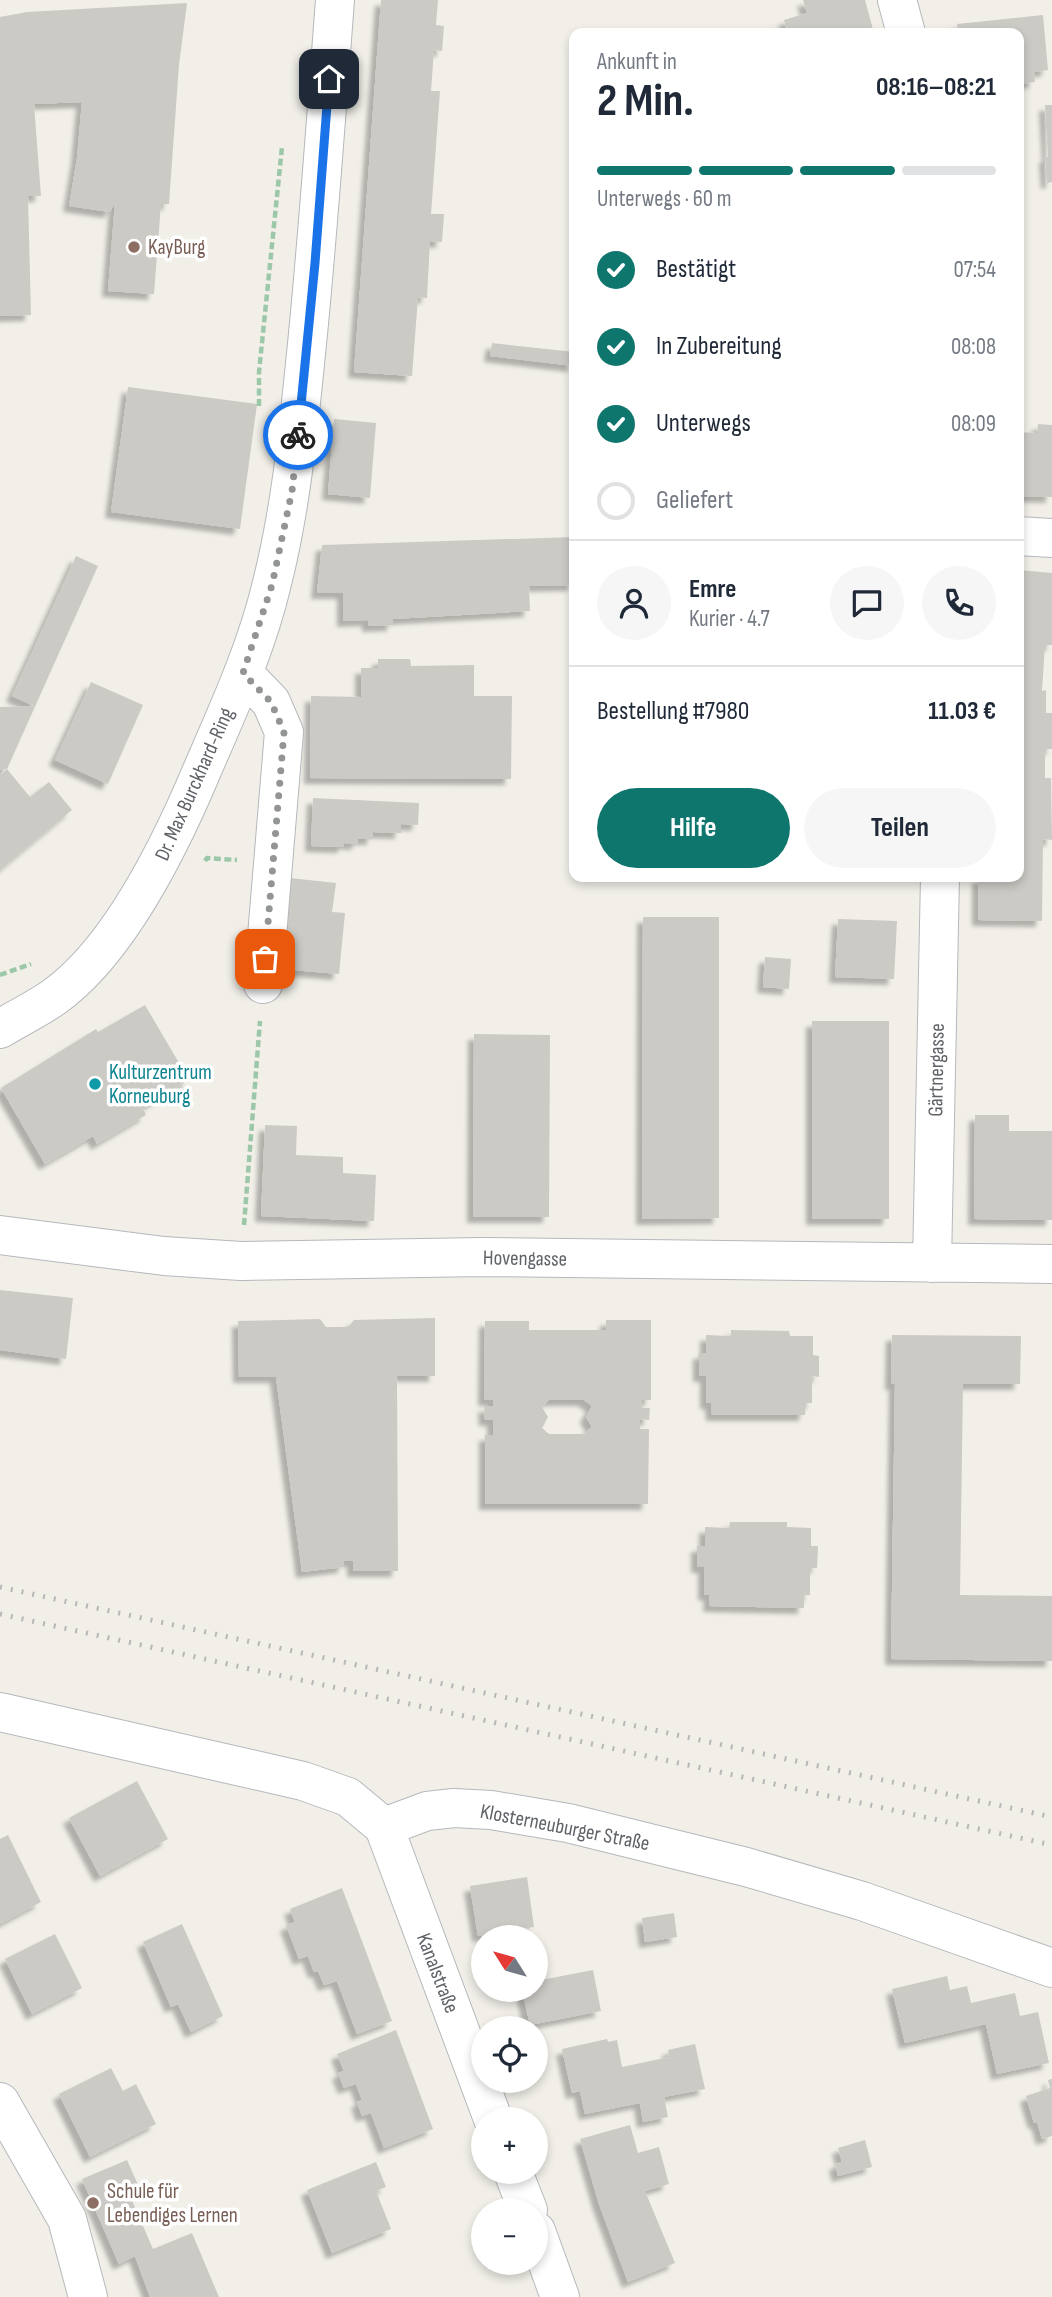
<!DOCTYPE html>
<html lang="de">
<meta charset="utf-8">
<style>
body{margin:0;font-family:"Sofia Sans Condensed",sans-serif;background:#f6f6f7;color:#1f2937;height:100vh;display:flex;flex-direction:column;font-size:26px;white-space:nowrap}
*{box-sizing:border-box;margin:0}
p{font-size:23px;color:#747a83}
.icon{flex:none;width:38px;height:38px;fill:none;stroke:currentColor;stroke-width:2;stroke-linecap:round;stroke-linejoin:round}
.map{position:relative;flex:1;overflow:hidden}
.drawer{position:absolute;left:569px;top:28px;width:455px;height:854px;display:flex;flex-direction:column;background:#fff;border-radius:14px;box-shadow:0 4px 10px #0003}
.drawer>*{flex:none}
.needle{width:46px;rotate:307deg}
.controls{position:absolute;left:471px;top:1925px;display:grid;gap:14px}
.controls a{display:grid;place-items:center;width:77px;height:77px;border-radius:50%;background:#fff;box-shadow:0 4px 10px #0003;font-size:35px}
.pin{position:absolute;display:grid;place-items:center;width:60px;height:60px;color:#fff;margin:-30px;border-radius:14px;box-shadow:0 4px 10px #0006}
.courier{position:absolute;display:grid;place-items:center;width:70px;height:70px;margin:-35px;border:5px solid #1a73e8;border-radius:50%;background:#fff;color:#222;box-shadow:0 2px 9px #0007}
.head em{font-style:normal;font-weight:700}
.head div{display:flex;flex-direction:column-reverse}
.head{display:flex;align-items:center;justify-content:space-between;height:119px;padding:0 28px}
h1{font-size:46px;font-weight:700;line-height:52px}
.bar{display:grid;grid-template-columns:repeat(4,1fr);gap:10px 7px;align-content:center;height:84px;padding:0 28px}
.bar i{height:9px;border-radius:5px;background:#e0e1e3}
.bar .active{background:#0f766e}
.bar p{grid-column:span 4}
.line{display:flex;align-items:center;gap:18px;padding:0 28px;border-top:2px solid #e0e1e3}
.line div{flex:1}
.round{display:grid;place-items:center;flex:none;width:74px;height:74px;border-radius:37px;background:#f6f6f7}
ol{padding:0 28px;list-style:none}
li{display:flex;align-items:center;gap:21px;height:77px}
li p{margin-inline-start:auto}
li .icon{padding:7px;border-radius:50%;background:#0f766e;color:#fff;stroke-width:4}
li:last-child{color:#747a83}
li i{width:38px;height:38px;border:4px solid #e0e1e3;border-radius:50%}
.action{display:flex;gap:14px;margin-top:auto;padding:14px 28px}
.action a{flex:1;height:80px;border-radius:42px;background:#0f766e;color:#fff;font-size:28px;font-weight:700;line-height:80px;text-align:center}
.action a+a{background:#f6f6f7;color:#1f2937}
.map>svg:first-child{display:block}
.building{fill:#cccac5;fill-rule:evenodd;filter:url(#shadow)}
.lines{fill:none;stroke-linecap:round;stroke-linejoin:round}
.minor-casing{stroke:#b5b8bc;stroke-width:40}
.path{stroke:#9cc7a9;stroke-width:4.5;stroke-dasharray:7 3.5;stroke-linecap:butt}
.minor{stroke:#fff;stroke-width:38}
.rail{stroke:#b6b7b8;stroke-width:5;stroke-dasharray:2 9;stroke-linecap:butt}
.done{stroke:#929495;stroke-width:7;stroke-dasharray:0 12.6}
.route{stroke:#1a73e8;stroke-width:9}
.education-dot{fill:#8d6e63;stroke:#fff;stroke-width:2.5}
.culture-dot{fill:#0f9aa8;stroke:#fff;stroke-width:2.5}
.labels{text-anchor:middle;stroke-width:7;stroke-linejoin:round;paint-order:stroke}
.education-label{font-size:21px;fill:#785e54;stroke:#fff;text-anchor:start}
.street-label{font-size:21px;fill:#5f6368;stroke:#fff}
.culture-label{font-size:21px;fill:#0d838f;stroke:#fff;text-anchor:start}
</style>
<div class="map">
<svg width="1052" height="2297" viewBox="0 0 1052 2297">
<defs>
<filter id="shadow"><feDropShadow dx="-6" dy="6" stdDeviation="2" flood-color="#0004"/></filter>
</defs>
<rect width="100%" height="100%" fill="#f1efe8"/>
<path class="building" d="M381 0H438L436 25 444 26 442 51 434 50 431 91H440L431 214H444L442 242 430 241 427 298 418 297 412 376 354 372Z
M803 0H865L874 33H787L784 20 807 13Z
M187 3 179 65 169 204H161L154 294 108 291 115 202 110 212 69 206 77 158 82 102 34 104 41 196H28L31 315 0 316V17L27 12Z
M1043 15 1048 70 1034 72 1035 82 1018 84V33H958L957 24Z
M1045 105H1052V182L1047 183 1045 157H1048Z
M492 343 574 352V366L490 356Z
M1018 380H1021L1022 416H1018Z
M128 387 257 404 240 529 111 512Z
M334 419 376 423 370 498 328 494Z
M1038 424 1052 425V497L1018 496V432L1037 433Z
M574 537V585L529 586 530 611 393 619V625L368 626V620L343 621V593H317L322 545Z
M76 556 98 566 7 769 30 797 49 782 72 810 0 870V775L7 769 0 770V707L34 706 12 696Z
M1018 570 1052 573V645H1045L1042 691 1046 690V713H1052V749H1045V778H1051L1052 840 1043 839 1042 921 978 920V877H1018Z
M378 659H410L411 666 474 665V696H512L511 779 310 778 311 696 361 697V668H378Z
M91 682 143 705 108 784 55 760Z
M313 798 419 803 418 825 401 824V833L373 832V839H358V844L344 843V847L311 846Z
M290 878 336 883 332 912 345 913 339 974 281 969Z
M643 917H719V1218L642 1219Z
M838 919 897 921 894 979 835 977Z
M765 957 791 959 789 989 763 987Z
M145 1005 189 1080 143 1108 146 1115 97 1144 93 1136 45 1164 1 1088 96 1029 98 1032Z
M812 1021H889V1219H812Z
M474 1034 550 1035 549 1217H473Z
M975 1115H1009V1131H1052V1220L974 1219Z
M265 1125 297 1126 296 1155 343 1157V1173L376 1175 374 1221 261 1216Z
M0 1290 73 1298 66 1359 0 1350Z
M435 1318V1376H397L398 1571H353V1561H344V1567L302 1572 276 1377H239L238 1321 320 1319 326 1327H348L354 1320Z
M606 1320H651V1400H641L642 1408H650L649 1420 640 1419V1429H649L648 1504H485V1435H493V1420H485L484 1406 493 1407V1400H484L485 1321H529V1330H606ZM549 1400H584L592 1406 586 1417 592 1427 584 1434H549L542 1428 548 1417 542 1407Z
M731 1330 789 1331 790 1336H813V1355L819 1356V1377L812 1376V1403H806L805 1415H712L711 1403H706V1376H699V1353H706V1335L731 1336Z
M892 1335 1021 1336 1020 1384H963L960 1595 1052 1596V1661L891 1659 895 1384H891Z
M730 1522H787V1527L811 1528V1546H818L817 1568H810V1595H804V1608L709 1606 710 1595 704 1594V1567H697V1546H705V1527L729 1528Z
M137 1781 168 1839 100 1876 69 1818Z
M8 1835 41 1902 0 1924V1839Z
M527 1877 534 1927 478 1936 470 1886Z
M342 1888 392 2021 357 2034 337 1981 324 1985 318 1971 314 1972 308 1956 299 1959 286 1925 295 1922 290 1909Z
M674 1913 677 1937 645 1942 642 1918Z
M182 1924 223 2016 191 2032 178 2004 171 2007 143 1942Z
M55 1934 82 1988 32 2014 5 1959Z
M593 1970 601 2011 530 2025 522 1990H536V1981Z
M947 1976 950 1990 967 1986 971 2003 1015 1993 1020 2016 1038 2012 1049 2063 997 2074 986 2024 905 2043 892 1989Z
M396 2030 433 2129 384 2148 371 2113 362 2116 357 2102 362 2100 356 2084 344 2088 338 2073 344 2071 337 2054Z
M607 2039 608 2042 617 2040 622 2067 669 2057 668 2050 695 2044 705 2089 664 2097 668 2117 643 2122 640 2103 585 2114 580 2091 572 2093 562 2049Z
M111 2068 123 2091 136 2084 156 2124 90 2157 59 2094Z
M1052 2079V2136L1042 2139 1037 2122 1034 2123 1026 2096 1050 2088 1048 2080Z
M630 2125 638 2153 659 2147 669 2184 645 2191 675 2263 628 2282 599 2204 580 2139Z
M865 2140 872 2167 838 2176 835 2164 842 2162 838 2148Z
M127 2160 139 2187 128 2191 153 2249 192 2233 219 2297H150L135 2256 119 2264 82 2179Z
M376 2162 386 2187 376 2191 391 2229 332 2253 307 2190Z"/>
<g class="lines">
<g class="minor-casing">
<path id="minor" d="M897 0 906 33
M1018 536 1052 538
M243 673 271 702 284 732 263 984
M0 1029C18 1018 37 1009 54 997 120 950 172 842 203 768 229 708 257 647 272 583 291 508 298 432 306 354 318 236 326 118 335 0
M0 1235 164 1256 241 1261 483 1257 1052 1264
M932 1263 940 877
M0 1712 303 1781 348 1797 384 1827 493 2119
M384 1827 427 1811 454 1808 491 1810 568 1823 746 1867 862 1901 1052 1968
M0 2102 67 2219 88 2297
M513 2172 528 2210
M536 2231 560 2297"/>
</g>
<path class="path" d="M259 406V372L282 147
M205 861 207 858 237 860
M0 975 31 964
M244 1225 260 1021"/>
<use href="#minor" class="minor"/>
<path class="rail" d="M0 1587 1052 1817
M0 1614 1052 1845"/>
</g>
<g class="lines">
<path class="done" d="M265 959 284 732 271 702 243 673 272 585 292 491 298 435"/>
<path class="route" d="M298 435 315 263 329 79"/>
</g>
<g class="education-dot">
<circle cx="134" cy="247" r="7"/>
<circle cx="93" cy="2203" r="7"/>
</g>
<circle class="culture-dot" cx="95" cy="1084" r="7"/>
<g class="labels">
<g class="education-label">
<text x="148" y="254">KayBurg</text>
<text x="107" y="2198">Schule für<tspan x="107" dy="24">Lebendiges Lernen</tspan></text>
</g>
<g class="street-label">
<text transform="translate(194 784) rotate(-66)" y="7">Dr. Max Burckhard-Ring</text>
<text transform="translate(936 1070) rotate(-89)" y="7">Gärtnergasse</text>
<text transform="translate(525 1258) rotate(1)" y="7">Hovengasse</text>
<text transform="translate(565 1827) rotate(11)" y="7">Klosterneuburger Straße</text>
<text transform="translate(438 1973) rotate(69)" y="7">Kanalstraße</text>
</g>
<g class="culture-label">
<text x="109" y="1079">Kulturzentrum<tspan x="109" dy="24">Korneuburg</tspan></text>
</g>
</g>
</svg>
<div class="controls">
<a><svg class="needle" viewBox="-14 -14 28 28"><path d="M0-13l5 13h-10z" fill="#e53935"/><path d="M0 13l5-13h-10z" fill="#747a83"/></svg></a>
<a><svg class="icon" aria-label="locate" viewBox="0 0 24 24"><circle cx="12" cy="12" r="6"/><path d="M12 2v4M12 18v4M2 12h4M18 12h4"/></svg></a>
<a>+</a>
<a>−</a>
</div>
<div class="pin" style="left:265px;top:959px;background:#ea580c"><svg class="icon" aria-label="bag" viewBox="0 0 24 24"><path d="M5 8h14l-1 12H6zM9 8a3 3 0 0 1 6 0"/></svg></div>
<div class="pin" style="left:329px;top:79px;background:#1f2937"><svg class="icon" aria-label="home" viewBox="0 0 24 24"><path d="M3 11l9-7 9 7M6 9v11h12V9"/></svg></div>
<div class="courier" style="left:298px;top:435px"><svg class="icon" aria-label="bike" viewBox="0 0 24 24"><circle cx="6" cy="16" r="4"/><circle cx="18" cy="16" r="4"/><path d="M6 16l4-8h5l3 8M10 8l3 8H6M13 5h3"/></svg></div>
<section class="drawer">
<div class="head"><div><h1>2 Min.</h1><p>Ankunft in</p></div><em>08:16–08:21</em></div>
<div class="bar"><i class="active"></i><i class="active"></i><i class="active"></i><i></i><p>Unterwegs · 60 m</p></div>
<ol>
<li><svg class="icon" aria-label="check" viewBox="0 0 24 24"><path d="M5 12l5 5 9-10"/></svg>Bestätigt<p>07:54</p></li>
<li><svg class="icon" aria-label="check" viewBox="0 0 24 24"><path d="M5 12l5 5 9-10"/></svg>In Zubereitung<p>08:08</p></li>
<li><svg class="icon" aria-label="check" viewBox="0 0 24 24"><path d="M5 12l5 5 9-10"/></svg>Unterwegs<p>08:09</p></li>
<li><i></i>Geliefert</li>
</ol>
<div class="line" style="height:126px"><a class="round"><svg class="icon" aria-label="person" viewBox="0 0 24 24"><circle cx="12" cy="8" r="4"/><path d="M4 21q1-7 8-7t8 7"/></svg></a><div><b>Emre</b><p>Kurier · 4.7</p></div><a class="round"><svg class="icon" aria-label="chat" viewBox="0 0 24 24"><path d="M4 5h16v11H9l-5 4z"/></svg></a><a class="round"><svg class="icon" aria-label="phone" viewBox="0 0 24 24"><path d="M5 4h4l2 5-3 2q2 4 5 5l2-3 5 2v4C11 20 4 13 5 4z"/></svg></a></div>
<div class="line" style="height:91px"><div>Bestellung #7980</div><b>11.03 €</b></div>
<div class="action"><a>Hilfe</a><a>Teilen</a></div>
</section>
</div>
